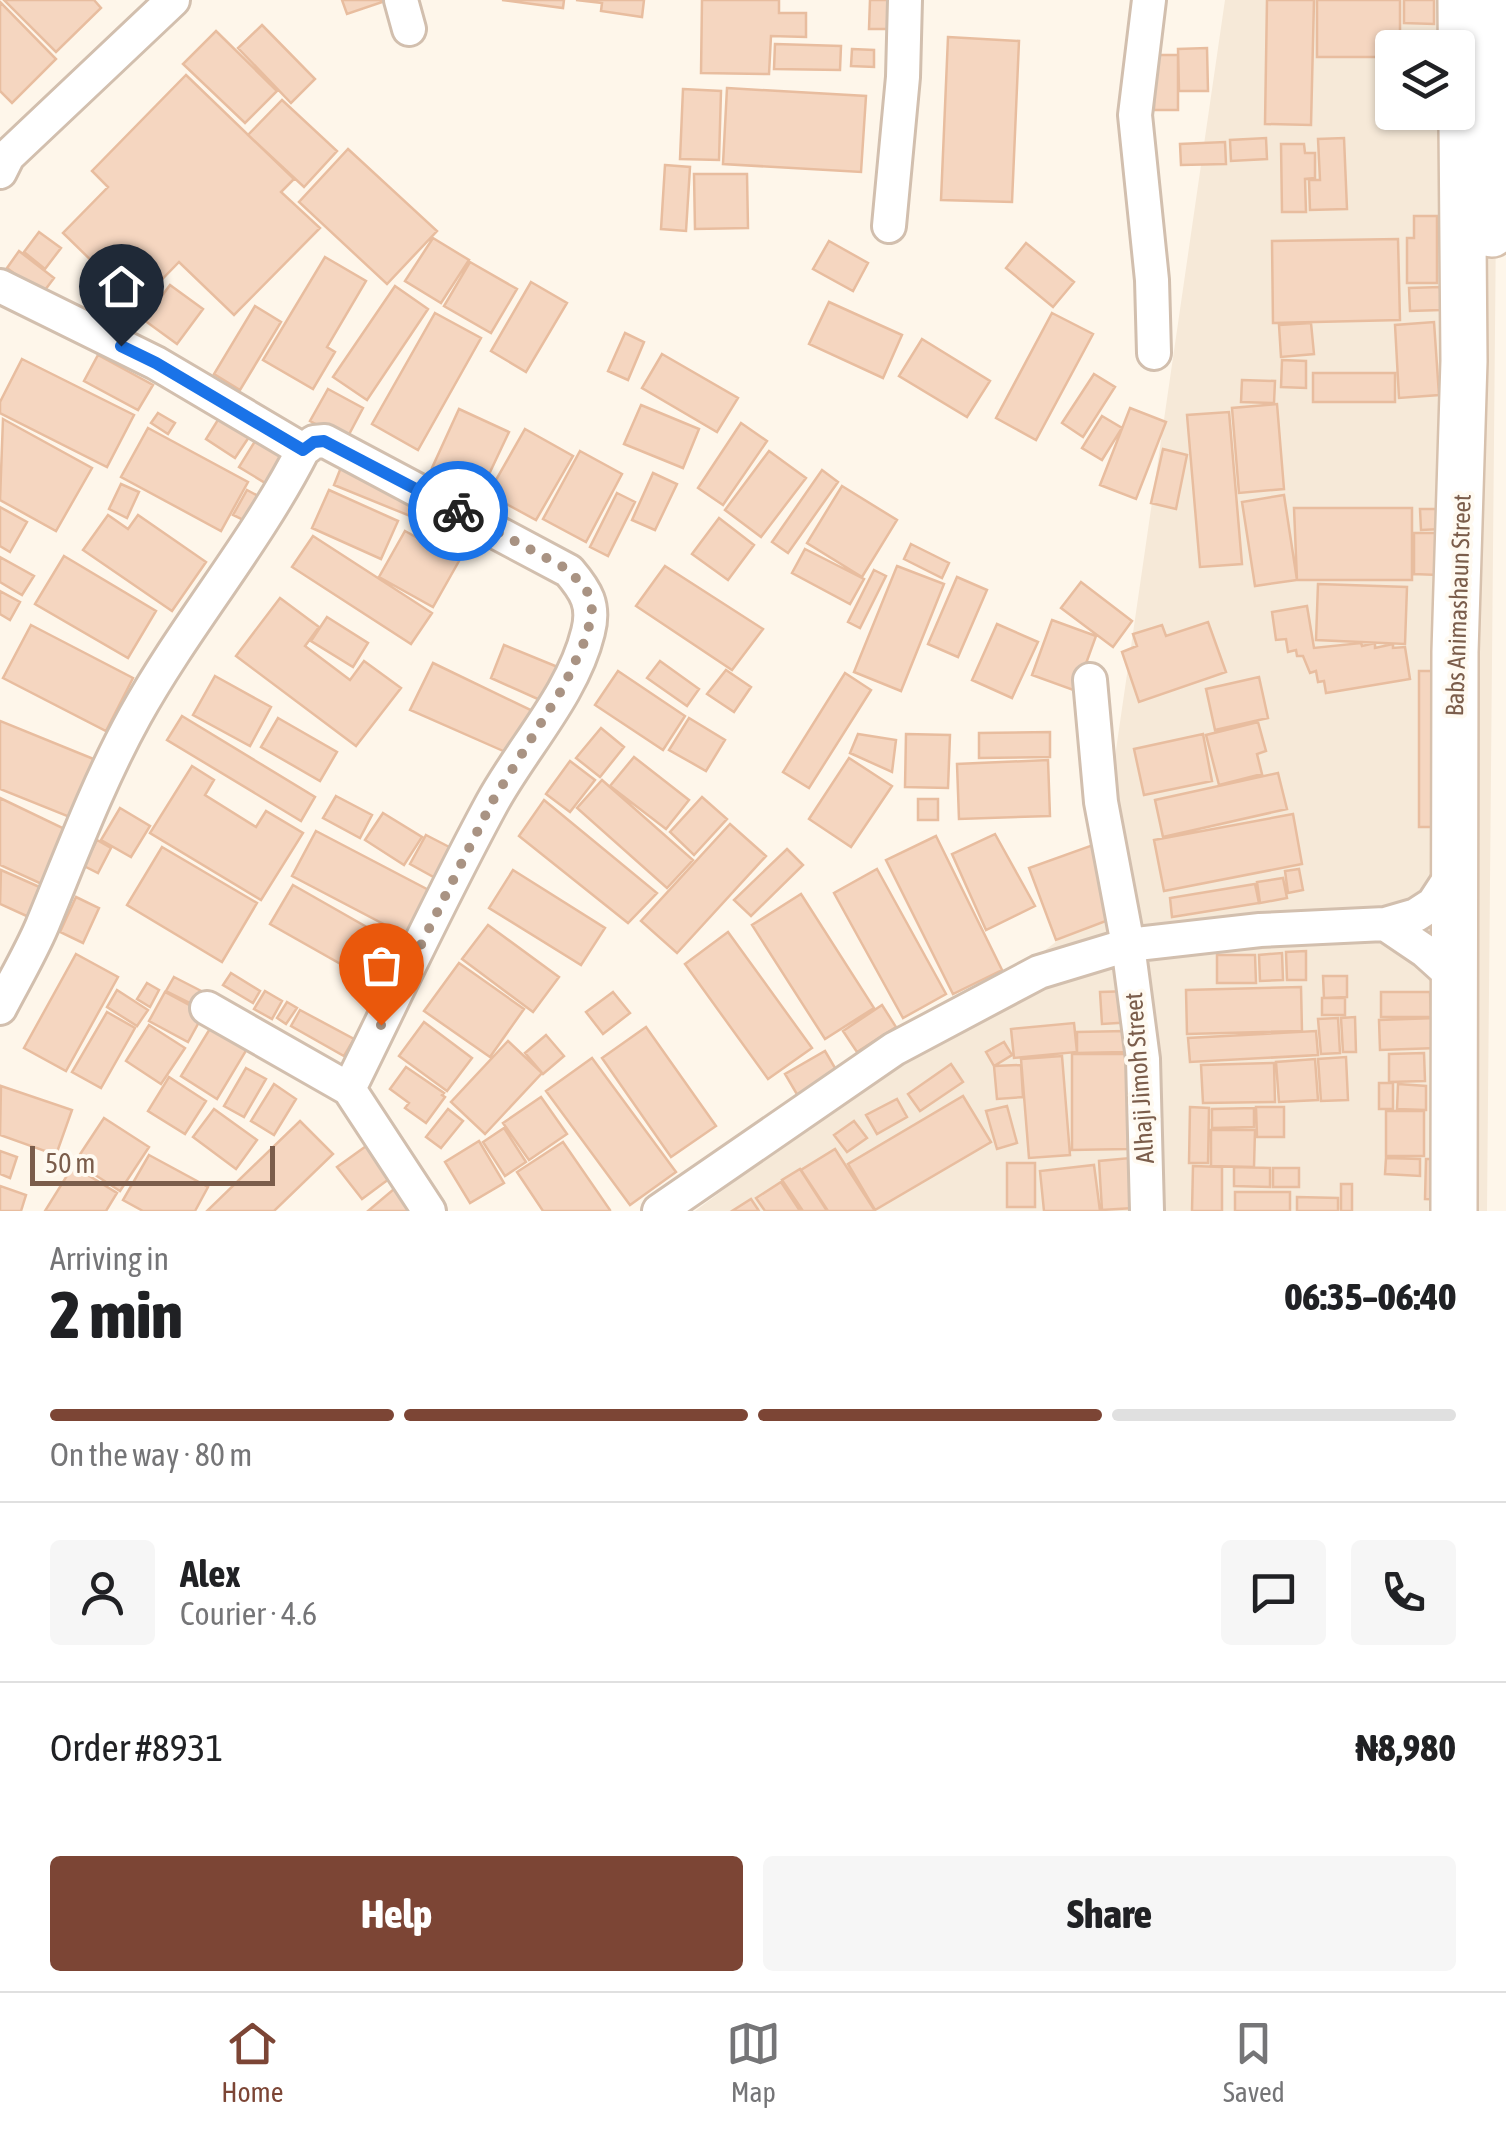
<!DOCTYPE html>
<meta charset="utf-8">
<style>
body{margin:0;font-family:"Asap Condensed",sans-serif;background:#f6f6f6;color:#202124;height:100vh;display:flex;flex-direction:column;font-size:38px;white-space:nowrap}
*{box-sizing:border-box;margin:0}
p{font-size:32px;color:#757577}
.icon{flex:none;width:55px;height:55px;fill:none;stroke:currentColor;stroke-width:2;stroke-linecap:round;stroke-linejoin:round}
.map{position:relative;height:1211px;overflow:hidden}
.drawer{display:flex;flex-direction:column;background:#fff;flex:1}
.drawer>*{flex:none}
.buttons{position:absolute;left:1375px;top:30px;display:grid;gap:20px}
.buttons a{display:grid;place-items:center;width:100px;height:100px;border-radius:10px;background:#fff;box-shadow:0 2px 8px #0004;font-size:50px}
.scale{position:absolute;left:30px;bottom:25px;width:245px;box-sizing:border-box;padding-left:10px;border:5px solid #7b5d4b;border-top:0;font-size:28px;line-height:35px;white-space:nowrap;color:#7b5d4b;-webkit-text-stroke:8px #fffaf1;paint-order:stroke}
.pin{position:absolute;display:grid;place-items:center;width:85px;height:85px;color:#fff;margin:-102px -42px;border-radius:50% 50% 50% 0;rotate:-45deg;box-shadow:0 0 10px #0007}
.pin .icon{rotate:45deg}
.courier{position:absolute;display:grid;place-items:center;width:100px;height:100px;margin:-50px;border:8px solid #1a73e8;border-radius:50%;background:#fff;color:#222;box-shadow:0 2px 12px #0007}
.head em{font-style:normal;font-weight:800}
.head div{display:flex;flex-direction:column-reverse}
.head{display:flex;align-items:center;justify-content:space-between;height:170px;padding:0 50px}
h1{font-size:65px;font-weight:800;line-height:75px}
.bar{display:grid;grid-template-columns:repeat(4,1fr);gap:15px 10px;align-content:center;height:120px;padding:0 50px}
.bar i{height:12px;border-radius:8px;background:#e0e0e0}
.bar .selected{background:#7c4535}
.bar p{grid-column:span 4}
.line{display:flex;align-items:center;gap:25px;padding:0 50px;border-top:2px solid #e0e0e0}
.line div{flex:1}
.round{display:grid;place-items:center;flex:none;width:105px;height:105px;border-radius:10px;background:#f6f6f6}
.action{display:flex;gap:20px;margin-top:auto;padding:20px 50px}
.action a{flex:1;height:115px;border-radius:10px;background:#7c4535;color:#fff;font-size:40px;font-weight:800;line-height:115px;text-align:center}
.action a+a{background:#f6f6f6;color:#202124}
.tab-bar{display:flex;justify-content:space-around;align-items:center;height:140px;border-top:2px solid #e0e0e0;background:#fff;font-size:28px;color:#757577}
.tab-bar a{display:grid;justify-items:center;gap:5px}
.tab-bar .selected{color:#7c4535}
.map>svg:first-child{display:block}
.residential{fill:#f6e9d8;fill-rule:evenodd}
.building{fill:#f5d6c0;stroke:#e8bd9f;stroke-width:2.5}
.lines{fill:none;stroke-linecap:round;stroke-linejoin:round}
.minor-casing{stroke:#d2bfae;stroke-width:38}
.secondary-casing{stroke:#d7c1ad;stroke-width:50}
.minor{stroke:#fff;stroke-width:32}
.secondary{stroke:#fff;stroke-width:45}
.done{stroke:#a99383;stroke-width:10;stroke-dasharray:0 18}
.route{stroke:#1a73e8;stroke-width:12}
.labels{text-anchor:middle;stroke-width:8;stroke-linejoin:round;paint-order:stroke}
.street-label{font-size:25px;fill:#7b5d4b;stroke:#fffaf1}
</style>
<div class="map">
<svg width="1506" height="1211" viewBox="0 0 1506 1211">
<rect width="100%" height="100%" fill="#fef6ea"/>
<path class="residential" d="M1225 0H1498L1487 1211H695L1092 915ZM1392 48H1458V112H1392Z"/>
<path class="building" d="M4 0H94L101 8 56 52Z
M342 0H388L347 14Z
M502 0H564L563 8Z
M576 0H644L642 17 601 11 602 3Z
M702 0H779V13H806V37L771 36 769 74 701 73Z
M870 0H897L896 29H869Z
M1267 0H1314L1311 125 1265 124Z
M1317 0H1400V48H1392V57H1317Z
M1404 0H1434V24L1404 23Z
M0 2 56 59 12 103 0 91Z
M262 25 315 79 291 103 238 48Z
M216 31 277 91 245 123 183 64Z
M948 37 1019 41 1012 202 941 200Z
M775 44 841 46 840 70 774 69Z
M1207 48 1208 91H1179L1178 49Z
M852 49 874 50V67L851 66Z
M1154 55H1178V110H1154Z
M186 75 294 179 281 192 320 228 234 315 179 262 137 305 63 233 108 187 92 171Z
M727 88 866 96 861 172 723 164Z
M683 89 721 91 719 160 680 159Z
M282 100 337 151 304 187 248 135Z
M1266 138 1267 159 1231 161 1230 140Z
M1344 138 1347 209 1310 210 1309 180H1320L1318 139Z
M1225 142 1226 164 1181 165 1180 144Z
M1281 144H1304L1305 153H1315V178L1305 179 1306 212H1282Z
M348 149 437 231 387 284 299 202Z
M665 165 690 167 686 231 661 229Z
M694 174H747L748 228 695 229Z
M1414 216H1437V283H1407V238H1414Z
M39 232 61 248 45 269 24 252Z
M433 238 469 260 441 303 405 281Z
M1398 239 1400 320 1273 323 1272 241Z
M829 241 868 263 853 291 813 269Z
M1026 243 1074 282 1053 307 1006 268Z
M19 251 54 278 42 294 7 268Z
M325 257 366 281 327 347 335 352 313 389 263 360Z
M470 262 517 289 491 333 444 306Z
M531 282 567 303 526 372 491 351Z
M170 285 203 309 177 344 144 320Z
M395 286 428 309 367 400 333 377Z
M1440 287 1441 310 1410 311 1409 288Z
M829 302 902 335 883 378 809 344Z
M255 306 281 322 240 390 214 374Z
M435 313 481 338 418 450 372 424Z
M1052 313 1093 334 1036 440 996 418Z
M1434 322 1439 395 1399 398 1395 325Z
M1311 323 1314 354 1281 357 1279 325Z
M625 333 644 342 628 380 608 371Z
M922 339 990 381 967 417 899 376Z
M662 354 738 398 717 432 642 388Z
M98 355 153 385 138 410 84 381Z
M22 359 134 415 107 467 0 413V402Z
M1282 360 1306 361V388L1281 387Z
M1313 373H1395V402H1313Z
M1094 374 1115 387 1083 437 1062 423Z
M1242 380 1275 381 1274 403 1241 402Z
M328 389 363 408 346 440 310 421Z
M1277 404 1284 489 1239 493 1232 408Z
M641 405 699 429 683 468 624 444Z
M1130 408 1166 422 1136 499 1100 485Z
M459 409 509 432 481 491 432 468Z
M1229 412 1242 564 1200 567 1187 415Z
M158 413 175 423 168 434 151 423Z
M221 415 251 434 235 458 206 439Z
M1102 416 1122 428 1102 460 1082 448Z
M3 419 92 468 56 531 0 500Z
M741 423 767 441 723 505 698 488Z
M148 428 248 482 221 531 121 477Z
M525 429 573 456 536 520 488 494Z
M257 438 293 460 275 489 239 467Z
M1163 449 1187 455 1176 509 1151 503Z
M580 451 622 474 586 542 543 519Z
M769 451 806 478 761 537 725 510Z
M342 465 418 497 410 516 334 485Z
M822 470 838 482 788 553 772 542Z
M653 473 677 484 655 530 632 520Z
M121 484 139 492 127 518 109 509Z
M842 486 897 520 862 577 807 543Z
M247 490 271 503 258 527 233 515Z
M329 490 398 521 381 559 312 528Z
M617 493 635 502 608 556 590 547Z
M1284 495 1297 580 1255 586 1242 502Z
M0 507 27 522 10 552 0 546Z
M1294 508H1412V580H1297Z
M1420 509H1441L1442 529 1421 530Z
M108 515 128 529 138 515 206 562 172 611 83 550Z
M719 518 754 545 728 580 692 554Z
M405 531 459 561 433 607 379 577Z
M1414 533H1439L1438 575 1414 574Z
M313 536 432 613 411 644 292 567Z
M911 544 949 563 942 578 904 559Z
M805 549 864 579 850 604 792 573Z
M64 556 156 611 128 658 35 604Z
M0 557 34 576 22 595 0 582Z
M665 566 763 629 732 670 636 606Z
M897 566 944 584 901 691 854 672Z
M874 570 886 576 860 628 848 622Z
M957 577 987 590 958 657 928 644Z
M1081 582 1132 621 1113 647 1061 608Z
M1318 584 1407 587 1405 644 1316 640Z
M0 591 20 602 10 620 0 614Z
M280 598 319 627 305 646 350 680 364 661 401 688 356 746 236 656Z
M1307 606 1314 648 1361 643 1362 646 1375 643V648L1393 644V648L1405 647 1410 679 1326 693 1324 681 1318 682 1316 671 1310 673 1303 656H1297L1296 650 1288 652 1286 639 1276 640 1272 612Z
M327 617 368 643 353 667 311 641Z
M1052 620 1096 636 1076 691 1032 675Z
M1208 622 1226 672 1139 702 1122 652 1137 646 1133 634 1162 625 1166 636Z
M997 624 1038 642 1012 698 972 680Z
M31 625 133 678 106 731 3 678Z
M504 645 565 670 549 704 491 678Z
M660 661 699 689 687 706 647 678Z
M433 663 539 714 510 754 410 710Z
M726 670 751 687 734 712 707 694Z
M618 671 685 716 663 750 595 705Z
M1419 671H1439V827H1419Z
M845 673 871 690 809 788 783 772Z
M215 676 271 707 250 746 193 715Z
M1259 677 1268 718 1215 730 1206 689Z
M182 716 315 797 301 821 167 740Z
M278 718 337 752 320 781 261 747Z
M689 718 725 740 706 771 669 750Z
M0 721 96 760 72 818 0 789Z
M1258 722 1266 751 1257 754 1262 774 1219 785 1206 735Z
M601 728 624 747 600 777 576 758Z
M1050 732V757L979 758V733Z
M858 734 896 740 892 772 850 753Z
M906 734 950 735 948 788 905 787Z
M1203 734 1212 781 1144 795 1134 749Z
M634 757 689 800 666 829 610 786Z
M849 758 892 786 851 847 809 819Z
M1048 760 1050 816 959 819 957 764Z
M570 761 595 780 570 812 546 794Z
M192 766 214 780 205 795 256 827 266 811 303 833 261 900 150 833Z
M1278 773 1287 809 1163 837 1155 800Z
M602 780 693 860 667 888 577 808Z
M336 796 372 815 360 838 323 818Z
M702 797 727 819 694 855 670 832Z
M0 798 69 831 44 885 0 865Z
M918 799H938V820H918Z
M544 800 657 893 628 923 519 836Z
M120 808 150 826 131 857 101 840Z
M383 813 422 837 404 865 365 840Z
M1293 814 1302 864 1164 891 1154 840Z
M730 824 766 856 677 953 641 921Z
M316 831 442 897 418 942 292 876Z
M995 834 1035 906 986 930 952 854Z
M426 835 455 850 439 880 410 864Z
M936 836 1002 970 953 994 886 860Z
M97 840 111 848 98 873 84 866Z
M1093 845 1119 916 1056 940 1029 868Z
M162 847 257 903 222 962 127 905Z
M787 849 803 865 751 916 734 900Z
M877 869 946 994 903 1018 834 893Z
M1299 869 1303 890 1288 893 1285 871Z
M1 870 44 889 31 918 0 904Z
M513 870 605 928 581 965 489 908Z
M1283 878 1287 898 1260 903 1257 882Z
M1255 884 1259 903 1172 917 1170 898Z
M293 885 414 954 392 993 270 924Z
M801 894 874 1008 825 1039 752 925Z
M76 897 99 908 83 943 60 932Z
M488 925 559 977 533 1012 462 959Z
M728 932 812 1048 768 1079 685 964Z
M1306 951V980H1287L1286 952Z
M1282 953 1283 980 1260 981 1259 955Z
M76 954 118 977 66 1071 24 1048Z
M1217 955H1255L1256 983H1217Z
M459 963 524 1009 490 1057 424 1011Z
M231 973 260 991 253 1003 223 985Z
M1323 976H1347V997L1324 998Z
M174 977 209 995 202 1009 166 991Z
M147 983 159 990 150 1007 137 999Z
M1301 987 1302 1031 1187 1034 1186 990Z
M117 990 148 1010 137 1026 107 1007Z
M265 991 282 1001 272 1019 254 1009Z
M1131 991 1134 1022 1102 1024 1100 992Z
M165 992 204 1013 188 1042 149 1021Z
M613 992 630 1013 603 1034 586 1012Z
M1381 992H1430L1431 1017H1381Z
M1322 998H1345V1015H1322Z
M287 1002 297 1008 286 1024 277 1018Z
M882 1005 896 1027 857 1052 843 1031Z
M300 1010 354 1039 344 1056 291 1026Z
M107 1012 135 1028 101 1088 72 1072Z
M1355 1017 1356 1052H1343L1341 1018Z
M1338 1018 1340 1053 1321 1054 1318 1019Z
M1436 1018 1437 1048 1380 1050 1379 1020Z
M424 1022 472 1058 447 1091 399 1056Z
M1074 1023 1077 1052 1014 1058 1011 1029Z
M149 1025 185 1048 161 1084 126 1061Z
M211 1027 247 1049 217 1099 181 1076Z
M646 1027 716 1126 671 1157 602 1058Z
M1125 1031V1052L1077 1053V1032Z
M1316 1031 1318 1055 1190 1062 1188 1038Z
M546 1035 564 1056 543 1074 525 1053Z
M508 1041 542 1073 485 1134 451 1102Z
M1004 1042 1012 1055 994 1066 986 1052Z
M825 1051 838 1073 798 1096 785 1074Z
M1424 1053 1425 1081 1389 1082V1054Z
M1072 1054H1128V1149L1072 1150Z
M1062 1056 1070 1155 1029 1158 1021 1059Z
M1346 1057 1348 1100 1321 1101 1318 1059Z
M592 1058 676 1172 630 1205 546 1091Z
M1315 1059 1318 1100 1279 1102 1276 1062Z
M1274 1063 1275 1102 1203 1103 1201 1065Z
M951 1064 963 1082 920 1111 908 1094Z
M1021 1065 1023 1097 997 1099 994 1066Z
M406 1067 444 1093 442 1095 445 1097 426 1123 405 1108 409 1103 390 1089Z
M246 1068 266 1079 244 1117 224 1106Z
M169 1077 206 1101 185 1134 148 1111Z
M1379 1083H1393V1109H1379Z
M274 1084 296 1099 274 1135 251 1121Z
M1398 1084 1426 1086V1110L1397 1109Z
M1 1086 72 1110 56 1155 0 1135Z
M963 1096 991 1142 875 1210 848 1164Z
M541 1097 567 1134 529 1160 503 1123Z
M897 1099 907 1117 877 1134 866 1115Z
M1007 1106 1017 1143 997 1149 986 1111Z
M1190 1107 1209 1108 1208 1163H1189Z
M1256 1107H1284V1137H1257Z
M1254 1108V1127L1212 1128V1109Z
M214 1109 257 1140 236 1169 193 1137Z
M448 1109 463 1121 441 1148 426 1137Z
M1386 1111H1424V1156H1386Z
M104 1118 149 1147 120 1191 75 1162Z
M300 1121 333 1154 274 1211H207Z
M854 1121 867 1138 847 1152 834 1135Z
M504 1128 526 1162 505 1176 483 1142Z
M1211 1130H1255L1254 1167 1211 1166Z
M479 1141 504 1183 470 1203 445 1162Z
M563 1142 610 1210 609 1211H543L517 1172Z
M369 1144 393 1176 362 1199 337 1167Z
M835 1149 875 1211H828L801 1170Z
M0 1151 17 1157 10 1178 0 1174Z
M149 1155 208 1187 195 1211H143L123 1200Z
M1130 1158 1133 1208 1102 1210 1099 1161Z
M1386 1158 1420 1159V1176L1385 1174Z
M1426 1159H1452L1451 1200 1425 1199Z
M1007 1163H1035V1207H1007Z
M1094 1165 1100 1211H1044L1040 1171Z
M73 1166 117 1193 106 1211H45Z
M1193 1166 1222 1167V1211H1192Z
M1234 1167 1270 1168V1187L1234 1186Z
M1273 1168H1299V1187H1273Z
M800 1169 827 1211H803L782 1180Z
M781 1182 800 1211H765L756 1198Z
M1341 1184H1352V1211H1341Z
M0 1186 26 1195 21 1211H0Z
M394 1189 412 1211H368Z
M1235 1192H1290V1211H1235Z
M1297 1197 1338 1198V1211H1297Z
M751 1199 759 1211H732Z"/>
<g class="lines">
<g class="minor-casing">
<path id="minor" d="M401 0 409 29
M1149 0 1135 115 1152 280 1154 353
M0 172 8 156 173 0
M889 226 903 77 905 0
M0 286 156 363 303 450C255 544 186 624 135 716 98 783 71 856 42 926 30 954 14 981 0 1008
M303 450 314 442 325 441 569 571C586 591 595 605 588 632 573 694 522 748 492 803 441 897 396 994 349 1089
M1090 680 1101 802 1128 945 1143 1059 1147 1211
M1385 924 1425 951 1455 978
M207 1008 349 1089 429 1211
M659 1211 894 1049 1039 972 1128 945 1260 930 1385 924 1416 915 1433 904 1454 872"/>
</g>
<g class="secondary-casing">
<path id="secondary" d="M1492 234 1496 0
M1454 1211 1455 652 1464 361 1461 0"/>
</g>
<use href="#minor" class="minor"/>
<use href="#secondary" class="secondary"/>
</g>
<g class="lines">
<path class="done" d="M381 1025 492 802 564 686 587 636 592 610 587 591 569 570 458 511"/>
<path class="route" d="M121 346 156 363 303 450 314 442 324 441 458 511"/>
</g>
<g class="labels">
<g class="street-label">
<text transform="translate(1458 605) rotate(-88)" y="9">Babs Animashaun Street</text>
<text transform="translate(1139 1078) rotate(-94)" y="9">Alhaji Jimoh Street</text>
</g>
</g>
</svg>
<div class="buttons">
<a><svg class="icon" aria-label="layers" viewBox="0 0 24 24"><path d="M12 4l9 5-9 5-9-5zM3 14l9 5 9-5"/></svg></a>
</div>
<div class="scale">50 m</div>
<div class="pin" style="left:381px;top:1025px;background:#ea580c"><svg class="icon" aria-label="bag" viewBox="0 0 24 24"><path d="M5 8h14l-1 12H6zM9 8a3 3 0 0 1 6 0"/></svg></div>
<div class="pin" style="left:121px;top:346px;background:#1f2937"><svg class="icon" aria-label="home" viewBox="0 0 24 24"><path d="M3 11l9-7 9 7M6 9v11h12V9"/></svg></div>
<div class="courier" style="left:458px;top:511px"><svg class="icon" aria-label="bike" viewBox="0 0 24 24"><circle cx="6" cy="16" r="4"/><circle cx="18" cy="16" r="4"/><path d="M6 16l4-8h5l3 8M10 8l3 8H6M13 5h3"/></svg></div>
</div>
<section class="drawer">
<div class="head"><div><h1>2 min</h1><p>Arriving in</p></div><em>06:35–06:40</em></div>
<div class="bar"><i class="selected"></i><i class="selected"></i><i class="selected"></i><i></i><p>On the way · 80 m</p></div>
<div class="line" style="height:180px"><a class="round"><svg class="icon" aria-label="person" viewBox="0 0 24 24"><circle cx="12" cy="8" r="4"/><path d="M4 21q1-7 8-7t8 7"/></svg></a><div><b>Alex</b><p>Courier · 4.6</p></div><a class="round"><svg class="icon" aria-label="chat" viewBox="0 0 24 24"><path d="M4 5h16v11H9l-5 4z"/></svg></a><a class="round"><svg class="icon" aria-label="phone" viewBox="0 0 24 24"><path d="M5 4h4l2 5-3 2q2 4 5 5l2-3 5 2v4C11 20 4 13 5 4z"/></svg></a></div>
<div class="line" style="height:130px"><div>Order #8931</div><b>₦8,980</b></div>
<div class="action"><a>Help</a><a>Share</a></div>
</section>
<nav class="tab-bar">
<a class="selected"><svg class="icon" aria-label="home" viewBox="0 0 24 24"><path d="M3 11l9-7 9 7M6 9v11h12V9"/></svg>Home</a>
<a><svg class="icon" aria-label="map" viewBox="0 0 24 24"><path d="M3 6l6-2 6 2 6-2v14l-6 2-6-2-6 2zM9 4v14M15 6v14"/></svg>Map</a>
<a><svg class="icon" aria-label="saved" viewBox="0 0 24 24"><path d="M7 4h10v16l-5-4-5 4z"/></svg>Saved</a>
</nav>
